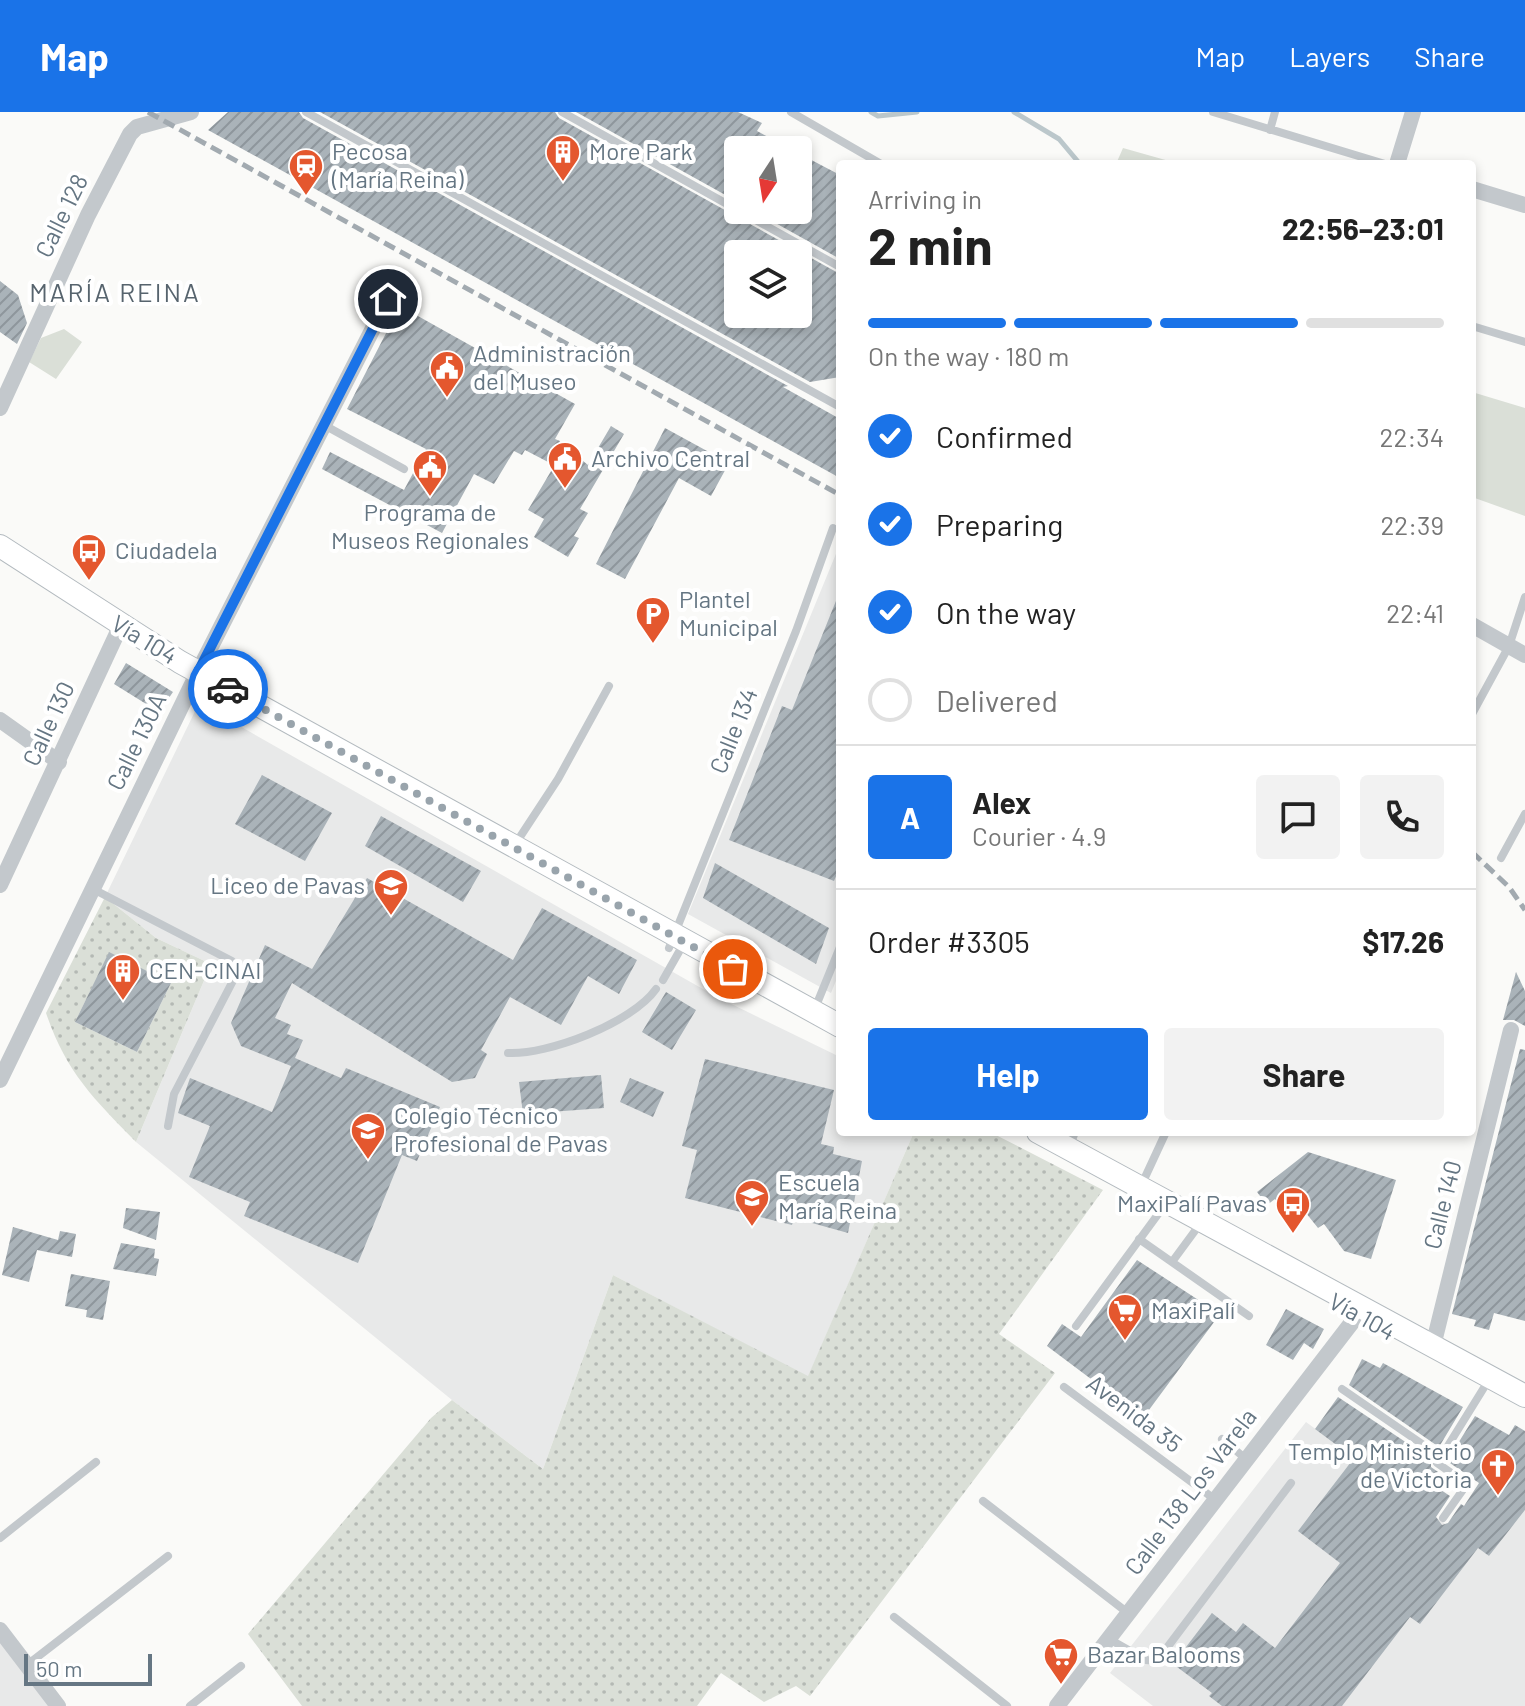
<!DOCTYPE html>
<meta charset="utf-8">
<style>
body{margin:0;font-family:Barlow,sans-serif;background:#f2f2f2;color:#222;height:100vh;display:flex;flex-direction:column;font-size:30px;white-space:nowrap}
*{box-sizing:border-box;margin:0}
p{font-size:26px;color:#767676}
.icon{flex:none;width:44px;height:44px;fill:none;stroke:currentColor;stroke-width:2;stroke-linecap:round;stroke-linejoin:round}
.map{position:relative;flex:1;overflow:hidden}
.sheet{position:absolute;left:836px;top:48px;width:640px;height:976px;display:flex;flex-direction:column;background:#fff;border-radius:8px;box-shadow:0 4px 12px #0003}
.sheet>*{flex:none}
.needle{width:52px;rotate:192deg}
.fabs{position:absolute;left:724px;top:24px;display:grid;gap:16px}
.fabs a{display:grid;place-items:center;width:88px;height:88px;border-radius:8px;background:#fff;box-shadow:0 4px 12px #0003;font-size:40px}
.scale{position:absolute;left:24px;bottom:20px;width:128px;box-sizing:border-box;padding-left:8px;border:4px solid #657683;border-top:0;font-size:22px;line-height:28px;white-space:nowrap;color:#657683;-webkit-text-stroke:6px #fff;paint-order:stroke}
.pin{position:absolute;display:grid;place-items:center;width:68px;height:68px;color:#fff;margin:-34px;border:4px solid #fff;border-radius:50%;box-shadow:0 2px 8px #0007}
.courier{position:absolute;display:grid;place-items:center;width:80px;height:80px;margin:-40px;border:6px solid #1a73e8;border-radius:50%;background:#fff;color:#222;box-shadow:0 2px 10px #0007}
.headline em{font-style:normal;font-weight:700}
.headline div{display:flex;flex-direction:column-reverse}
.headline{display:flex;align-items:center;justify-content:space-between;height:136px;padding:0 32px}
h1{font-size:52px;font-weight:700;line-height:60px}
.bar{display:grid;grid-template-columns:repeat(4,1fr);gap:12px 8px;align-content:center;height:96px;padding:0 32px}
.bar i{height:10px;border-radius:6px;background:#e0e0e0}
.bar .selected{background:#1a73e8}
.bar p{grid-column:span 4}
.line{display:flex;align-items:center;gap:20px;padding:0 32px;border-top:2px solid #e0e0e0}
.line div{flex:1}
.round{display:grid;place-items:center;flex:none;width:84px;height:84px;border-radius:8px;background:#f2f2f2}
ol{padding:0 32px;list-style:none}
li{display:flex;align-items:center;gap:24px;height:88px}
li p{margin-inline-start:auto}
li .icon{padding:8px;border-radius:50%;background:#1a73e8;color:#fff;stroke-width:4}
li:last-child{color:#767676}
li i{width:44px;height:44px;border:4px solid #e0e0e0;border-radius:50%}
.cta{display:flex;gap:16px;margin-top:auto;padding:16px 32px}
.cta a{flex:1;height:92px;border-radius:8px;background:#1a73e8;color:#fff;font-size:32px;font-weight:700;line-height:92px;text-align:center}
.cta a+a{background:#f2f2f2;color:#222}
header{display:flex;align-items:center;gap:48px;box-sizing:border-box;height:112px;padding:0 40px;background:#1a73e8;color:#fff}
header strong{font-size:38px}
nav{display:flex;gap:44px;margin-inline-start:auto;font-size:28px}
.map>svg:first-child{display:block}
.built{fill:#e8e9e9}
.grass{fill:url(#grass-dots);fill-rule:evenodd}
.park{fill:#dadfd7}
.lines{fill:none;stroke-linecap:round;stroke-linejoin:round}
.stream{stroke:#bbc7cb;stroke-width:5}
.building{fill:url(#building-hatch);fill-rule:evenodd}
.secondary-casing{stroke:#b3babf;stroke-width:24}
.lane{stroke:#c3c8cc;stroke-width:8}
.street{stroke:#c3c8cc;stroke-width:16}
.secondary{stroke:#fff;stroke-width:22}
.rail{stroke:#a2aab0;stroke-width:5;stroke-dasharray:12 6;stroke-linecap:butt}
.done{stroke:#99a4ac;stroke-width:8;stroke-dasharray:0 14.4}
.route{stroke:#1a73e8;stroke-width:10}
.labels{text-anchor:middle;stroke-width:8;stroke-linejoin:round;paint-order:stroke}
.poi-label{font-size:24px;fill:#657683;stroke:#fff;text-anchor:start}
.street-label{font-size:24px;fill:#657683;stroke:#fff}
.neighbourhood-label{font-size:26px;letter-spacing:2px;fill:#57646e;stroke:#fff}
</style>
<header>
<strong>Map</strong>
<nav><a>Map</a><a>Layers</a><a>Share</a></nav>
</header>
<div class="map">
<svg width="1525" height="1594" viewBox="0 0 1525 1594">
<defs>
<pattern id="grass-dots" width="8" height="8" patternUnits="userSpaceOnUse" patternTransform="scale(2)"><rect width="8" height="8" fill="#dadfd7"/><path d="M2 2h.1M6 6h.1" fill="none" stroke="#b4b9b4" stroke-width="1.8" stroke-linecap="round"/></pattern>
<pattern id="building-hatch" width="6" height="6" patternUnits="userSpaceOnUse" patternTransform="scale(2)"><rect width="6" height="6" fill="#aab3b9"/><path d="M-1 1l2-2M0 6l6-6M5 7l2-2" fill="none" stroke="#8e969c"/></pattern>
</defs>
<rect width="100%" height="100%" fill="#fafaf8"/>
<path class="built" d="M840 432V859L831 881 688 802Z
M199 591 717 885 840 945V1020H914L808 1265 613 1163 543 1357 452 1288 136 1030 211 852 156 826 105 785Z
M1306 1310 1489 1444 1525 1398V1594H1153L1110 1561Z
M0 1518 58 1594H0Z"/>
<path class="grass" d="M105 785 156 826 211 852 136 1030C93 986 66 960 46 901ZM109 841 171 871 137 940 75 910Z
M914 1020H990L1103 1078 999 1222 1055 1261 810 1584 796 1574 764 1590 721 1561 697 1594H302L248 1522 431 1306 452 1288 543 1357 613 1163 808 1264Z"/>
<path class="park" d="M1123 36 1169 49 1116 52Z
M64 217 82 230 56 267 29 250 41 226Z
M1472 280 1525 296V404L1472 385Z"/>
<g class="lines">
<path class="stream" d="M871 0 878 4 917 0
M1014 0 1059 27 1080 52"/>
</g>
<path class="building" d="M228 0H299L303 6 788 274 783 275 840 307V366L208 18Z
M320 0H555L559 6 840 162V265L810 270ZM738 142H798V202H738Z
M576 0H738L762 11 757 19 793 38H738V90Z
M798 41 840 63V147L752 98H798Z
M0 169 18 183 27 211 17 232 0 220Z
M400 194 575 292 555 327 560 329 548 350 525 338 522 343 514 339 494 372 474 362 442 421 322 357 330 340 404 378 426 337 347 297Z
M611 314 624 322 580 397 588 401 574 424 579 426 568 445 534 425 544 407 528 398 557 349 576 360 583 349 588 353Z
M665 316 729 351 711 384 679 366 625 467 596 452Z
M840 479V755L834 769 729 728 782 594 792 598Z
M126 551 173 580 159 600 114 572Z
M262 663 332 701 305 749 235 712Z
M381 704 481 759 463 790 365 734Z
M715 751 829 816 816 852 703 786Z
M367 766 513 848 542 796 637 848 619 882 588 864 561 913 510 885 481 938 487 942 475 966 452 970 292 871 275 906 291 913 287 922 303 928 295 946 341 966 346 956 440 995 417 1049 402 1043 358 1151 244 1104 250 1090 189 1065 210 1014 178 1001 190 966 272 1000 291 954 241 934 231 911 265 833 312 857Z
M109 840 171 871 137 940 75 910Z
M1516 860 1525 879V914L1514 908H1503Z
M666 880 696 898 672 938 642 920Z
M1520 937 1525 938V1209L1494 1201 1489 1218 1474 1214 1476 1208 1452 1202Z
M705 947 834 978 821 1032 834 1035 833 1042 862 1049 848 1121 794 1106 792 1113 685 1086 697 1038 682 1034Z
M601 963 604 996 523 1002 519 970Z
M630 966 664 980 653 1005 620 990Z
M1308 1040 1396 1068 1371 1147 1344 1139 1324 1112 1318 1116 1306 1101 1299 1107 1291 1098 1287 1101 1275 1087 1267 1093 1257 1080Z
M126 1096 160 1100 156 1128 123 1116Z
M13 1115 58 1128 60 1119 76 1122 72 1145 37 1138 29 1170 2 1163Z
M121 1131 155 1137 154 1146 159 1147 156 1164 113 1157Z
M1137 1148 1220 1202 1143 1306 1047 1234 1062 1212 1081 1225Z
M71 1162 110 1169 103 1208 86 1205 87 1198 65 1194Z
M1286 1197 1324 1217 1313 1237 1304 1231 1293 1248 1266 1233Z
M1362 1247 1380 1256 1383 1251 1463 1295 1439 1335 1349 1273Z
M1338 1285 1431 1347V1355L1448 1367 1441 1378 1450 1384 1436 1405 1442 1413 1448 1411 1461 1392 1464 1394 1479 1371 1447 1349 1475 1304 1509 1323 1515 1313 1525 1319V1398L1489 1444 1478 1436 1420 1512 1410 1505 1342 1594H1222L1209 1584 1212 1581 1173 1552 1212 1501 1236 1520 1243 1511 1275 1536 1340 1451 1298 1419 1354 1346 1315 1317Z"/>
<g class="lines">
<g class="secondary-casing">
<path id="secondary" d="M0 434 180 550 840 914
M1038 1020 1525 1284"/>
</g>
<path class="lane" d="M306 0 840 295
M562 0 840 155
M791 0 881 52
M1213 0 1385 52
M1270 18 1275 0
M1472 214 1525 230
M324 313 404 357
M1472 602 1509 534 1525 485
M516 731 558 667 609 574
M1501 746 1525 702
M93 777 232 849 236 863 174 982 168 1014
M669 836 796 519 833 416
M663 868 684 831
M818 889 840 835
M508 941C548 943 632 911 656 877
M1069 1036 1075 1020
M1141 1074 1166 1020
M1139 1127 1249 1204
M1172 1150 1200 1112
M1076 1214 1167 1090
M1064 1275 1217 1389
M1342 1277 1441 1345 1485 1274
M1222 1327 1246 1347
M1441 1345 1437 1351 1467 1372 1443 1406
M983 1389 1128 1501
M0 1426 96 1350
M894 1505 1007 1594
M1109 1527 1146 1548 1157 1549 1291 1371
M27 1553 168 1444
M190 1594 241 1554"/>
<path class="street" d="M1397 52 1413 0
M1472 77 1525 93
M0 296 88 103 130 22 137 15 191 0
M1472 513 1525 543
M0 608 59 650
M0 773 120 515
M0 968 198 560 388 187
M1433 1234 1511 918
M0 1518 58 1594
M1057 1594 1363 1196"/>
<use href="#secondary" class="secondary"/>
<path class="rail" d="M148 0 840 383
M1472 740 1509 775 1525 798"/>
</g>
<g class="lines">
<path class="done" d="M228 577 733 857"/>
<path class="route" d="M228 577 198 560 388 187"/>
</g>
<defs>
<g id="building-pin" transform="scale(1.8)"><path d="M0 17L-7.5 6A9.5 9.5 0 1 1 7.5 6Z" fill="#e4572e" stroke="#fff"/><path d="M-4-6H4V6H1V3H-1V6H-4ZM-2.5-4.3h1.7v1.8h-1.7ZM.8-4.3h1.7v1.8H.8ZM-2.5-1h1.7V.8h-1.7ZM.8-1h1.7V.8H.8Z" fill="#fff"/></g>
<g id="station-pin" transform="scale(1.8)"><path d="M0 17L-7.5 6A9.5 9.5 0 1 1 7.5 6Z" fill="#e4572e" stroke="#fff"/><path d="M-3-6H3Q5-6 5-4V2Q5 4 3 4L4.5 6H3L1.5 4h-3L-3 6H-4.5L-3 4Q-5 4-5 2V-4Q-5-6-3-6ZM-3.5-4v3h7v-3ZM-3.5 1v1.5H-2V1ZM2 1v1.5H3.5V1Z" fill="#fff"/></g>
<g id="civic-pin" transform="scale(1.8)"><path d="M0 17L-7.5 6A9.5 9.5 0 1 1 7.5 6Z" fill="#e4572e" stroke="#fff"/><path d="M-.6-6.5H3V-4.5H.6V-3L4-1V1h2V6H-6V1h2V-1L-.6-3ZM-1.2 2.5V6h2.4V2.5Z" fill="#fff"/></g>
<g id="bus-pin" transform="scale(1.8)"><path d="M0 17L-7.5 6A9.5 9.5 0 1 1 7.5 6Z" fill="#e4572e" stroke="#fff"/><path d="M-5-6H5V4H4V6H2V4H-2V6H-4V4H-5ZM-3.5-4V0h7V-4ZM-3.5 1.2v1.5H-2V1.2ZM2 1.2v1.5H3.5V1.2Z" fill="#fff"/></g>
<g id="parking-pin" transform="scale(1.8)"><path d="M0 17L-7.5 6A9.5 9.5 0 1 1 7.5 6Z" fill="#e4572e" stroke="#fff"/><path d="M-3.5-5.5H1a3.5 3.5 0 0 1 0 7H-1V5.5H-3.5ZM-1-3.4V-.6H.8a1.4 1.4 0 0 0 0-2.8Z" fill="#fff"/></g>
<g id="school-pin" transform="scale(1.8)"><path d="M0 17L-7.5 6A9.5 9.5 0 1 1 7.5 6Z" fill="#e4572e" stroke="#fff"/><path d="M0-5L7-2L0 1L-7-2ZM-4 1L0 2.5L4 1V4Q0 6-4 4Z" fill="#fff"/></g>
<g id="supermarket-pin" transform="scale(1.8)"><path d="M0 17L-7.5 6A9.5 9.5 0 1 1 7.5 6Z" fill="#e4572e" stroke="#fff"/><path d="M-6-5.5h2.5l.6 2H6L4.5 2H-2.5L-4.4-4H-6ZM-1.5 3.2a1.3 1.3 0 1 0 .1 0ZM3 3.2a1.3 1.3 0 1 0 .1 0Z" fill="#fff"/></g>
<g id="church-pin" transform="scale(1.8)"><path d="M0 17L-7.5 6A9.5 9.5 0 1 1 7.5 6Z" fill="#e4572e" stroke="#fff"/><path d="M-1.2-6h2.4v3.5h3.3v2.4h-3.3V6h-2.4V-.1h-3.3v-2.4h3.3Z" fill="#fff"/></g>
</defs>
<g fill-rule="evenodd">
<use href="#building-pin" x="563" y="40"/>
<use href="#station-pin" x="306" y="54"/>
<use href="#civic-pin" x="447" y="256"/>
<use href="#civic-pin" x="565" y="347"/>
<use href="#civic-pin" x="430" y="355"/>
<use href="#bus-pin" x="89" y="439"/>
<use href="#parking-pin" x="653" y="502"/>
<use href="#school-pin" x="391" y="774"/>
<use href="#building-pin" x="123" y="859"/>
<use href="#school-pin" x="368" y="1018"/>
<use href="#school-pin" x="752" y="1085"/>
<use href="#bus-pin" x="1293" y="1092"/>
<use href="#supermarket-pin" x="1125" y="1199"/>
<use href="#church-pin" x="1498" y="1354"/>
<use href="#supermarket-pin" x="1061" y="1543"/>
</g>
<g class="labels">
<g class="poi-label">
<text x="332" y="48">Pecosa<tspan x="332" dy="28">(María Reina)</tspan></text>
<text x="589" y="48">More Park</text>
<text x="473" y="250">Administración<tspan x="473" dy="28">del Museo</tspan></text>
<text x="591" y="355">Archivo Central</text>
<text x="430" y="409" text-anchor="middle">Programa de<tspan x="430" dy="28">Museos Regionales</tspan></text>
<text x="115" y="447">Ciudadela</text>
<text x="679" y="496">Plantel<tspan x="679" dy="28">Municipal</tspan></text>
<text x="365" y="782" text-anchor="end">Liceo de Pavas</text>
<text x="149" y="867">CEN-CINAI</text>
<text x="394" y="1012">Colegio Técnico<tspan x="394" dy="28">Profesional de Pavas</tspan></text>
<text x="778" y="1079">Escuela<tspan x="778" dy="28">María Reina</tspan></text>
<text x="1267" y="1100" text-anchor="end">MaxiPalí Pavas</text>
<text x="1151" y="1207">MaxiPalí</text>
<text x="1472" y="1348" text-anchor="end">Templo Ministerio<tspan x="1472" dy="28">de Victoria</tspan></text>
<text x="1087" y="1551">Bazar Balooms</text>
</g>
<g class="street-label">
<text transform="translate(62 104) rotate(-64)" y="8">Calle 128</text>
<text transform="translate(144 528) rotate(31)" y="8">Vía 104</text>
<text transform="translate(49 612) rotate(-65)" y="8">Calle 130</text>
<text transform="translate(734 619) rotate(-68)" y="8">Calle 134</text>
<text transform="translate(137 630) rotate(-64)" y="8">Calle 130A</text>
<text transform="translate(1443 1093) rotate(-76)" y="8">Calle 140</text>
<text transform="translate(1362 1205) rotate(29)" y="8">Vía 104</text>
<text transform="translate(1134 1302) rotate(37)" y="8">Avenida 35</text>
<text transform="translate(1191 1380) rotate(-53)" y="8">Calle 138 Los Varela</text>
</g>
<g class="neighbourhood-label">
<text x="115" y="190">MARÍA REINA</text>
</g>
</g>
</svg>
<div class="fabs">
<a><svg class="needle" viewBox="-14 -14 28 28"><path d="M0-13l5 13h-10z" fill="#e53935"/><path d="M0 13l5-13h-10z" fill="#767676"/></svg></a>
<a><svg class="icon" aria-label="layers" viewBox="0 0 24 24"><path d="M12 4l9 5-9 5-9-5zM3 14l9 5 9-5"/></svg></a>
</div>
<div class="scale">50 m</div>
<div class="pin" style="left:733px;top:857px;background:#ea580c"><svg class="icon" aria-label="bag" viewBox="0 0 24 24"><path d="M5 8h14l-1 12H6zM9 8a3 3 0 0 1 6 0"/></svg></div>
<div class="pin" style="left:388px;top:187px;background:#1f2937"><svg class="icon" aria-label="home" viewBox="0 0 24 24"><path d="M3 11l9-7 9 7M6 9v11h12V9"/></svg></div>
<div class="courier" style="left:228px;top:577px"><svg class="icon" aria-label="car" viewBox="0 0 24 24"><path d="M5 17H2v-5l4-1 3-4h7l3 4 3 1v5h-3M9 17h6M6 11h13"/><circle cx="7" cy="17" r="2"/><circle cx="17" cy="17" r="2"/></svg></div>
<section class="sheet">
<div class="headline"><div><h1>2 min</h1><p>Arriving in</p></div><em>22:56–23:01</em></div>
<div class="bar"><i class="selected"></i><i class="selected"></i><i class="selected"></i><i></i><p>On the way · 180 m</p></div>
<ol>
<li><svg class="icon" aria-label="check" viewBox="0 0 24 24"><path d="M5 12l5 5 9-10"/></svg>Confirmed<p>22:34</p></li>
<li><svg class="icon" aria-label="check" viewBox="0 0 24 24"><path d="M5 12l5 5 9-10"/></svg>Preparing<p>22:39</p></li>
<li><svg class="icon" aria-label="check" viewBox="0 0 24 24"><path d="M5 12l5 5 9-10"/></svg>On the way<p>22:41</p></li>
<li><i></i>Delivered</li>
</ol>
<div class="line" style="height:144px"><b class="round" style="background:#1a73e8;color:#fff">A</b><div><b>Alex</b><p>Courier · 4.9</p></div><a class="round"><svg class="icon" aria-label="chat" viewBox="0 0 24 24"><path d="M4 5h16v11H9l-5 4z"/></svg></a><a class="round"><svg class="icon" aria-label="phone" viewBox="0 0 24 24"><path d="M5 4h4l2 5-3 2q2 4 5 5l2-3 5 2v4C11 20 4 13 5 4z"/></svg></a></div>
<div class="line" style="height:104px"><div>Order #3305</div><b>$17.26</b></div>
<div class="cta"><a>Help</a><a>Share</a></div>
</section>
</div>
